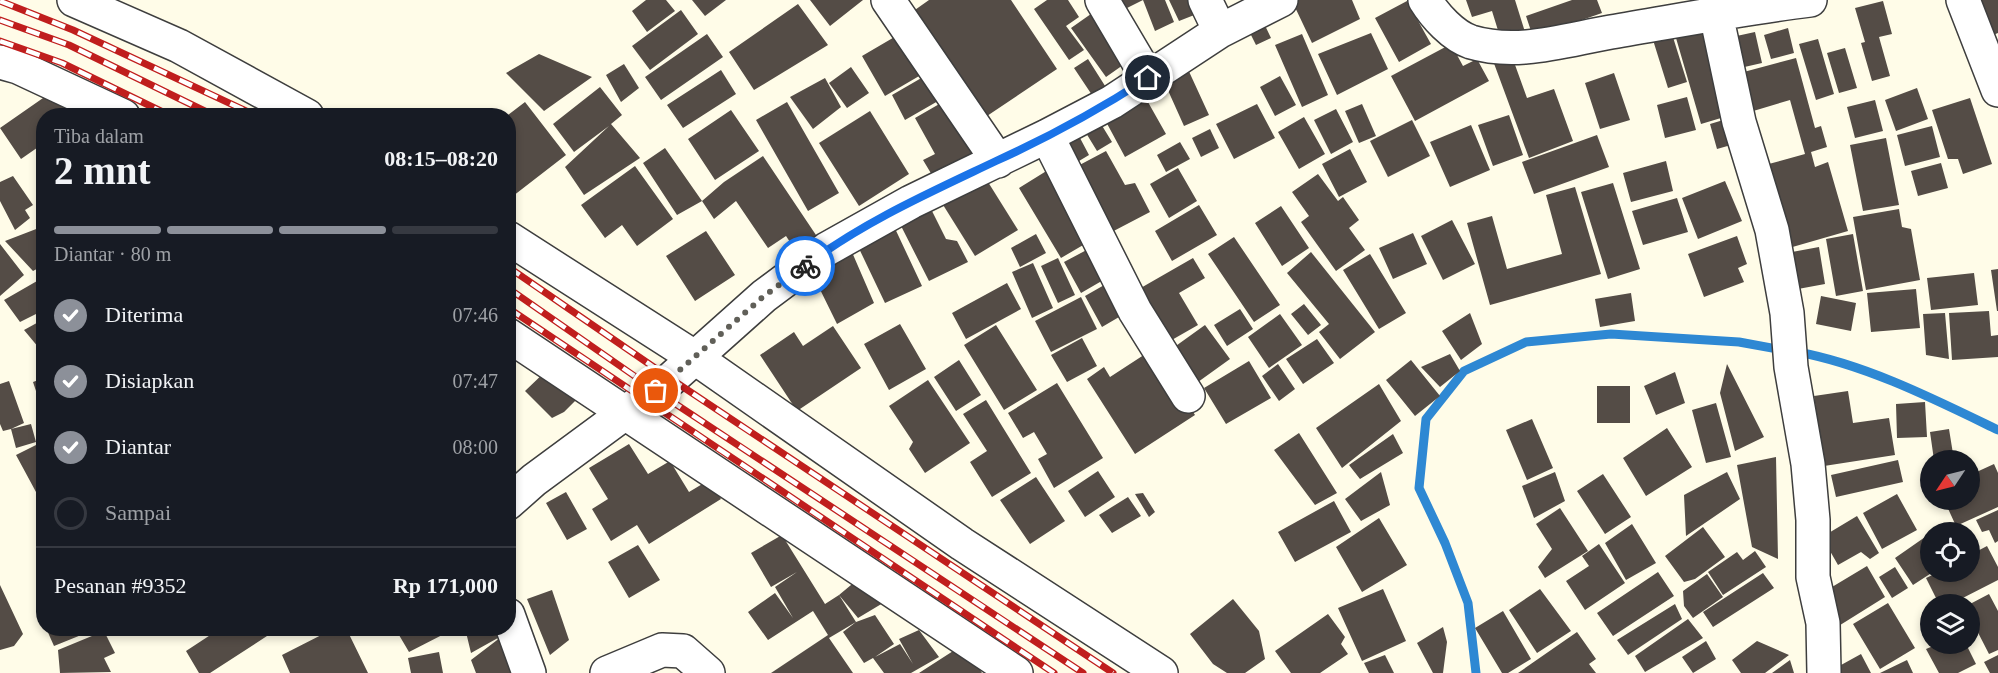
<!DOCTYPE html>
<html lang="id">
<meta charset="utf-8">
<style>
body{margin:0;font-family:Georgia,serif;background:#242831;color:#f1f3f6;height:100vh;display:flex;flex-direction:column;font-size:22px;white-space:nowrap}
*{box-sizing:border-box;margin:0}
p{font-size:20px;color:#9ea1a6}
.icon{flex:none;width:33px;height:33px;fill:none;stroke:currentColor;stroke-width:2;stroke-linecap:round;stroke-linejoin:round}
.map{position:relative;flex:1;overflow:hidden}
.panel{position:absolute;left:36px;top:108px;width:480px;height:528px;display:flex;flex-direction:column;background:#171b24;border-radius:24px;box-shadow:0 3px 9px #0003}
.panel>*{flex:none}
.needle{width:39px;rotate:235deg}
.tools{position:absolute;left:1920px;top:450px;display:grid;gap:12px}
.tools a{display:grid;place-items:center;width:60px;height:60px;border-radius:50%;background:#171b24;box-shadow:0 3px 9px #0003;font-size:30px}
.pin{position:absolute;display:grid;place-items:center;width:51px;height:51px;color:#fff;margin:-26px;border:3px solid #fff;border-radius:50%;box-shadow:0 2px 6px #0007}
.courier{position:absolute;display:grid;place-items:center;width:60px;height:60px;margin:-30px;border:4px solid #1a73e8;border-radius:50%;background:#fff;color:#222;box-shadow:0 2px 8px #0007}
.headline em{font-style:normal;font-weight:800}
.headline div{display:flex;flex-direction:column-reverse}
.headline{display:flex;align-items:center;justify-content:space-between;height:102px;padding:0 18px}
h1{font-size:39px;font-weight:800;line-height:45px}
.bar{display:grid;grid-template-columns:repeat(4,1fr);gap:9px 6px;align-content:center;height:72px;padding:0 18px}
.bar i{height:8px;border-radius:4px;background:#363941}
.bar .active{background:#8c9099}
.bar p{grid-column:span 4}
.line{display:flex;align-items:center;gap:15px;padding:0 18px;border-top:2px solid #363941}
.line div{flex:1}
ol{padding:0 18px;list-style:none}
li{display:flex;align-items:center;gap:18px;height:66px}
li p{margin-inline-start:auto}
li .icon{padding:6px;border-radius:50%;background:#8c9099;color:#fff;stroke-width:4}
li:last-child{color:#9ea1a6}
li i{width:33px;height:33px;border:3px solid #363941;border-radius:50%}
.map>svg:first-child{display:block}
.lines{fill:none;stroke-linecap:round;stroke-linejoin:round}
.stream{stroke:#2e88d3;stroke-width:9}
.building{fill:#544c46}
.minor-casing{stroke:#3e3e3e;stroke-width:36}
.minor{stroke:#fff;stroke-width:33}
.rail-casing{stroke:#c01e1d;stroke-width:7}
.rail{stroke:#fff;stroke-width:4.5;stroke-dasharray:14;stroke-linecap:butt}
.done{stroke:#605f58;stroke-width:6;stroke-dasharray:0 10.8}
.route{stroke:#1a73e8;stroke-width:8}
</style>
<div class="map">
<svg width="1998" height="673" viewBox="0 0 1998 673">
<rect width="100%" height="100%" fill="#fffce8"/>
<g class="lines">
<path class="stream" d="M1797 352C1865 364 1936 400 1998 430
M1476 673 1468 603 1445 543 1419 488 1426 419 1464 371 1526 342 1611 334 1739 342 1783 350"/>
</g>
<path class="building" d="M646 0H666L675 11 647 32 632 11Z
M692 0H726L705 16Z
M810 0H863L830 26Z
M929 0H1011L1057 69 984 118 912 12Z
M1047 0H1068L1079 17 1066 26 1084 50 1069 60 1034 9Z
M1105 0H1165L1174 22 1155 31 1143 0 1113 15Z
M1169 0H1203L1207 10 1179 21Z
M1298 0H1352L1360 19 1312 43 1293 3Z
M1466 0H1515L1525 32 1501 40 1492 11 1472 17Z
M1572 0H1597L1602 13 1533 37 1526 16Z
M1967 0H1998V33L1983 39Z
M1407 1 1431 44 1399 62 1375 18Z
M1883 1 1892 34 1879 37 1890 76 1872 81 1861 43 1865 42 1855 8Z
M798 4 828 45 754 90 729 52Z
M1098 9 1133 58 1106 77 1071 28Z
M681 10 698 34 650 70 632 46Z
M1259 13 1271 38 1256 45 1244 21Z
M1788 28 1794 53 1771 59 1764 35Z
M1706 30 1731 115 1701 124 1676 38Z
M903 32 926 72 885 96 862 56Z
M1755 32 1762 63 1740 68 1732 37Z
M1371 33 1388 69 1337 95 1318 54Z
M707 34 723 57 661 100 645 77Z
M1302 34 1328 95 1302 107 1275 45Z
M1672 34 1687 82 1668 88 1653 40Z
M1818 39 1834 94 1816 100 1799 44Z
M1451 44 1463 66 1477 59 1489 81 1415 121 1391 76Z
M1845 48 1857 88 1839 93 1827 53Z
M1510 51 1527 98 1554 89 1573 141 1529 158 1492 58Z
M539 54 592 77 544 111 506 73Z
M1796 58 1815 128 1821 126 1827 147 1811 152 1815 167 1828 162 1848 231 1789 248 1765 165 1805 154 1790 100 1750 112 1740 73Z
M1088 59 1107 89 1094 98 1074 68Z
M624 64 639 88 621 102 606 75Z
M1186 65 1209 115 1184 126 1162 77Z
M851 67 869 93 847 108 829 83Z
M721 70 736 94 683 128 667 105Z
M930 73 945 97 905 120 892 95Z
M1614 73 1630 120 1600 129 1585 83Z
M1280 76 1296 105 1275 116 1260 87Z
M825 78 841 107 813 129 790 97Z
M600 87 622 115 611 124 640 158 584 195 565 167 609 126 574 152 553 124Z
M1917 88 1928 119 1896 131 1885 100Z
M56 89 74 116H44V143L21 159 0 128Z
M1144 95 1166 134 1125 157 1104 118Z
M1687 97 1696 130 1665 138 1657 105Z
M1970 98 1992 164 1963 174 1958 159H1948L1932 110Z
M948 99 980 154 935 180 923 160 935 154 915 118Z
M1875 100 1883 131 1855 138 1847 107Z
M525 102 566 155 513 196 508 194V115Z
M787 102 839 193 808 211 756 120Z
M1257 104 1275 138 1234 159 1216 124Z
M1362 104 1376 136 1359 143 1345 111Z
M1336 109 1353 142 1331 154 1314 120Z
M731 110 759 151 715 180 688 139Z
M870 111 909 174 859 206 819 143Z
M1509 115 1523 155 1493 166 1478 125Z
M1304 117 1325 154 1299 169 1278 132Z
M1730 118 1738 143 1717 149 1710 124Z
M1412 120 1430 156 1388 177 1370 141Z
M1101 124 1112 142 1097 151 1086 133Z
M1471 125 1490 170 1450 187 1430 142Z
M1932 126 1940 157 1905 166 1897 135Z
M1210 129 1219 148 1201 157 1192 138Z
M1597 135 1609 167 1534 194 1522 162Z
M1080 138 1089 155 1069 167 1059 150Z
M1886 138 1899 205 1863 211 1850 145Z
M1180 142 1190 159 1166 172 1157 155Z
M665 148 702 201 677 215 643 163Z
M1350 149 1367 182 1339 197 1322 164Z
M1106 151 1125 185 1135 183 1150 212 1106 235 1072 169Z
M763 156 820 241 800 257 786 236 768 248 736 201 714 219 702 201 724 182Z
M1666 161 1673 191 1631 202 1623 173Z
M1941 163 1948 188 1918 196 1911 171Z
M635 166 673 219 637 246 622 225 605 238 581 205Z
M1178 168 1197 201 1169 218 1150 184Z
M1048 170 1090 241 1061 258 1019 188Z
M983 174 1018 230 975 256 940 200Z
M1318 174 1338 201 1343 197 1359 220 1349 228 1365 250 1336 271 1301 222 1309 216 1292 192Z
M13 176 33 205 25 210 30 218 15 230 0 201V182Z
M1725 181 1742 221 1698 239 1682 198Z
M1613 183 1640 269 1608 279 1581 192Z
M1575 187 1601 274 1490 305 1467 223 1492 216 1507 269 1562 254 1546 195Z
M1677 198 1688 232 1643 245 1632 211Z
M929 205 946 239 957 241 968 262 929 281 898 220Z
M1199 205 1217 235 1172 261 1155 231Z
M1281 206 1309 248 1282 266 1255 223Z
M1899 209 1902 227 1911 229 1920 280 1866 290 1853 217Z
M891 220 922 286 885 303 854 238Z
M1452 220 1475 264 1443 280 1421 236Z
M44 226V265L33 271 5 241Z
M706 231 735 275 695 301 666 256Z
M1413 233 1427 264 1393 279 1379 248Z
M1036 234 1046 253 1020 267 1011 248Z
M1853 234 1863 291 1836 296 1826 239Z
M1737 236 1747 264 1738 268 1744 282 1704 297 1688 254Z
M1234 237 1280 305 1254 322 1208 254Z
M848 243 874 303 837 324 808 265Z
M0 244 24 275 0 296Z
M1096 245 1112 275 1081 293 1064 262Z
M1819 247 1825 284 1798 289 1792 252Z
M1311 252 1375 332 1340 359 1319 332 1329 324 1287 273Z
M1370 254 1406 313 1379 329 1343 270Z
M1058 258 1075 295 1058 303 1041 266Z
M1193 258 1205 278 1179 293 1198 325 1163 345 1132 293Z
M1033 263 1053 308 1032 318 1012 272Z
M1998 269V311H1997L1991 270Z
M1974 273 1978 305 1931 310 1927 278Z
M44 277V310L20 322 4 300Z
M1113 280 1131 310 1102 327 1085 296Z
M1007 283 1021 309 966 339 952 313Z
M1916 289 1920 328 1871 332 1867 293Z
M1631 293 1635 321 1600 327 1595 299Z
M1821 296 1856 303 1851 331 1816 324Z
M1081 297 1097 329 1051 352 1035 321Z
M1304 304 1321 325 1308 335 1291 314Z
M1240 309 1253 329 1227 346 1214 325Z
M1989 311 1991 336 1998 335V357L1952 360 1949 313Z
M1470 313 1482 344 1461 360 1442 331Z
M1945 313 1949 359 1926 355 1923 314Z
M1280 314 1302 345 1269 368 1248 337Z
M44 319V354L24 330Z
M900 324 926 369 889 390 864 344Z
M996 325 1037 390 1004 410 964 345Z
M1205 325 1230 359 1198 382 1173 348Z
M833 326 861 368 797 411 760 355 794 332 803 346Z
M1082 338 1097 366 1067 382 1051 355Z
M1317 339 1334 363 1303 384 1286 359Z
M1153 349 1195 415 1135 454 1087 379 1104 367 1110 377Z
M1450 354 1460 371 1440 387 1421 367Z
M959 360 981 395 956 411 934 377Z
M1411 360 1440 396 1415 416 1386 380Z
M1249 361 1271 398 1226 424 1204 388Z
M1278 364 1295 389 1279 401 1262 376Z
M1727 364 1764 437 1735 451 1720 393Z
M548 369 577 399 564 412 552 418 525 391Z
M1675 372 1685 403 1656 415 1644 386Z
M44 378V412H43L33 382Z
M928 380 970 443 925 473 909 449 913 442 889 406Z
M9 381 24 423 11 429 31 424 36 442 16 448 11 429 3 431 0 424V384Z
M1057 383 1103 458 1054 488 1038 459 1047 454 1034 432 1023 438 1008 413Z
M1379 384 1401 421 1342 468 1316 428Z
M1597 386H1630V423H1597Z
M1848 391 1853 423 1889 418 1895 455 1824 466 1814 396Z
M986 400 1031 473 992 497 970 462 987 451 963 414Z
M1925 402 1927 437 1897 438 1896 404Z
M1716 403 1731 457 1706 463 1692 410Z
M1532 419 1553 468 1527 480 1506 430Z
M1667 428 1692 467 1646 496 1623 458Z
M1949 429 1954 460H1934L1930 432Z
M1299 433 1337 493 1315 505 1274 450Z
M1393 434 1403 453 1360 479 1349 465Z
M44 441V488L36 492 16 455Z
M629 444 648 474 670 461 689 492 709 480 721 499 649 544 637 525 611 541 592 509 608 499 589 468Z
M1776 457 1778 559 1752 547 1737 465Z
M1898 460 1903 482 1836 497 1831 475Z
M1994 464 1998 473V507L1956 526 1945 502 1970 500V475Z
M1098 471 1115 497 1085 517 1068 491Z
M1381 472 1390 505 1361 521 1345 499Z
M1555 472 1565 501 1534 518 1522 486Z
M1727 472 1740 499 1686 536 1684 495Z
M1603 474 1631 517 1605 534 1577 491Z
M1036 477 1065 521 1030 544 1000 500Z
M566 492 587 529 567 540 546 503Z
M1143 493 1155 512 1149 517 1135 494Z
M1897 494 1917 530 1882 549 1863 513Z
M1128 497 1141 516 1112 533 1099 515Z
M1334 501 1351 532 1295 562 1278 532Z
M1560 508 1588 551 1545 578 1538 567 1552 549 1536 524Z
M1998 510V541L1995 543 1989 530 1982 532 1976 520Z
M1857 516 1879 553 1870 559 1861 552 1838 565 1822 537Z
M1379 518 1407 565 1362 592 1336 547Z
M1632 524 1656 563 1626 580 1605 543Z
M1703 527 1725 557 1695 579 1684 582 1665 556Z
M782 535 825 604 839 595 856 622 875 615 894 644 875 657 900 644 913 664 899 639 919 630 939 657 911 673H884L873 658 864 663 843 632 856 622 829 638 853 673H771L828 635 813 611 768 640 748 612 775 593 793 618 775 587 797 572 771 587 751 553Z
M1928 535 1930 539V572H1933L1913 585 1895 558Z
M1599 544 1625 583 1585 610 1566 581 1589 566 1582 556Z
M638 545 660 580 629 598 608 562Z
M1987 546 1998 567V580L1951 604H1939L1926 578 1939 572H1970V555Z
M1755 551 1766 567 1723 595 1708 572 1737 552 1743 560Z
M1867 566 1885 597 1837 627 1817 596Z
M1895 567 1908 588 1892 598 1879 577Z
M1658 572 1674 596 1613 636 1597 613Z
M1763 573 1774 588 1713 627 1703 612Z
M1707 574 1723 597 1693 618 1684 606 1683 591Z
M857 580 888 600 858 618 839 595Z
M0 585 23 634 14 646 0 650Z
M1383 589 1406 641 1362 661 1338 608Z
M1540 589 1571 631 1537 653 1509 610Z
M552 590 569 640 550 655 527 599Z
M1989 594 1998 611V650L1989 654 1970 617V604Z
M1233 599 1259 631 1265 659 1245 673H1227L1213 664 1190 634Z
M1888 603 1915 648 1880 669 1853 624Z
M1675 604 1682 619 1628 655 1617 640Z
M1503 611 1531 659 1508 673H1502L1475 628Z
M1328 614 1345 637 1341 644 1348 654 1320 673H1291L1275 651Z
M1688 619 1703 638 1645 672 1635 656Z
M1443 627 1447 642 1443 673H1433L1417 643Z
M46 628H96V629L54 646Z
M221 628H262L267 636 210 673H199L186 651Z
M335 628H346L368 673H290L282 655Z
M412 628H446L448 632 409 652 399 635Z
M465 628H503L505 634 471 653Z
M104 631 115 653 104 658 111 672 60 673 58 650Z
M1577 632 1596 659 1589 664 1596 673H1518Z
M505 634 515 673H476L471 660Z
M1706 641 1716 659 1693 673 1682 657Z
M1757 641 1789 655 1765 673H1741L1732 660Z
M964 644 982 673H919Z
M1938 644H1966L1976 664 1958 673H1939L1926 649Z
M439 652 443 673H411L408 658Z
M1861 654 1871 673H1834L1832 670Z
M1385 655 1394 673H1369L1364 663Z
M1998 655V673H1990L1984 662Z
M1790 660 1794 673H1772Z
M1907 660 1913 673H1880Z"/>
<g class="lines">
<g class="minor-casing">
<path id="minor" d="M74 0 179 46 307 116
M888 0 998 161
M1102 0 1148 78
M1205 0 1220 31
M1425 0C1435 16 1453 36 1471 42 1518 56 1565 40 1611 32 1677 21 1743 8 1810 0
M1963 0 1998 90
M1716 14 1739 122 1772 230 1787 313 1791 367 1808 464 1813 520V577L1823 623 1824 673
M0 62 18 67 123 116
M1047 136 1135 311 1188 396
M508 238 694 357 962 544 1161 673
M508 335 1016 673
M508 503 534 480 671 379 764 296 827 249 911 202 1047 136 1112 102 1220 31 1281 0
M508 615 529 673
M607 673 662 650 683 651 708 673"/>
</g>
<use href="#minor" class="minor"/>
<g class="rail-casing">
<path id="rail" d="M0 1 73 30 257 116
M0 20 69 45 215 116
M0 41 62 63 171 116
M508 267 671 379 1113 673
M508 288 656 391 1083 673
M508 308 1054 673"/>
</g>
<use href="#rail" class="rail"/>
</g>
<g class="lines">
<path class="done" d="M656 391 764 296 805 266"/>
<path class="route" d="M805 266C863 222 931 192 996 161 1049 137 1100 109 1148 78"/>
</g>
</svg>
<div class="tools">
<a><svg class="needle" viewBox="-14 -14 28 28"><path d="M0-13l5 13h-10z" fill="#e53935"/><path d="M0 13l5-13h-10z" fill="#9ea1a6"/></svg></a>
<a><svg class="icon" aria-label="locate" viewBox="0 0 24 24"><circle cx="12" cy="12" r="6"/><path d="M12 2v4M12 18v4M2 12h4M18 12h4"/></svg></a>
<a><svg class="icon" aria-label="layers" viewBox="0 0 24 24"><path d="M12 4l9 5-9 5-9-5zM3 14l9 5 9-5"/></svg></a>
</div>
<div class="pin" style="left:656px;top:391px;background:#ea580c"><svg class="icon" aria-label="bag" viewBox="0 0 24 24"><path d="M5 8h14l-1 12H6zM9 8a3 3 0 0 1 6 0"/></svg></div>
<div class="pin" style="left:1148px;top:78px;background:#1f2937"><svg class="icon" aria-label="home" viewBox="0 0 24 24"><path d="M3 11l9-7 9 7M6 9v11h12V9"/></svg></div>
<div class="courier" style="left:805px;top:266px"><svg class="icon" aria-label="bike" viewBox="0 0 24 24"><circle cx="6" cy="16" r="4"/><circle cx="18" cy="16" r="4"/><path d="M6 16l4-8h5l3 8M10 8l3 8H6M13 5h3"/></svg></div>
<section class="panel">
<div class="headline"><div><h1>2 mnt</h1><p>Tiba dalam</p></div><em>08:15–08:20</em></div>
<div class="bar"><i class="active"></i><i class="active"></i><i class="active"></i><i></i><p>Diantar · 80 m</p></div>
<ol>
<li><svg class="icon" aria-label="check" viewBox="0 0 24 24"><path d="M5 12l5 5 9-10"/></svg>Diterima<p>07:46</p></li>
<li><svg class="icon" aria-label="check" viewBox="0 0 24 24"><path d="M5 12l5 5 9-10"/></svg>Disiapkan<p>07:47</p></li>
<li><svg class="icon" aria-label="check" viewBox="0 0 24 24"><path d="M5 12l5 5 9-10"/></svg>Diantar<p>08:00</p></li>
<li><i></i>Sampai</li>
</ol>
<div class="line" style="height:78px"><div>Pesanan #9352</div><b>Rp 171,000</b></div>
</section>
</div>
